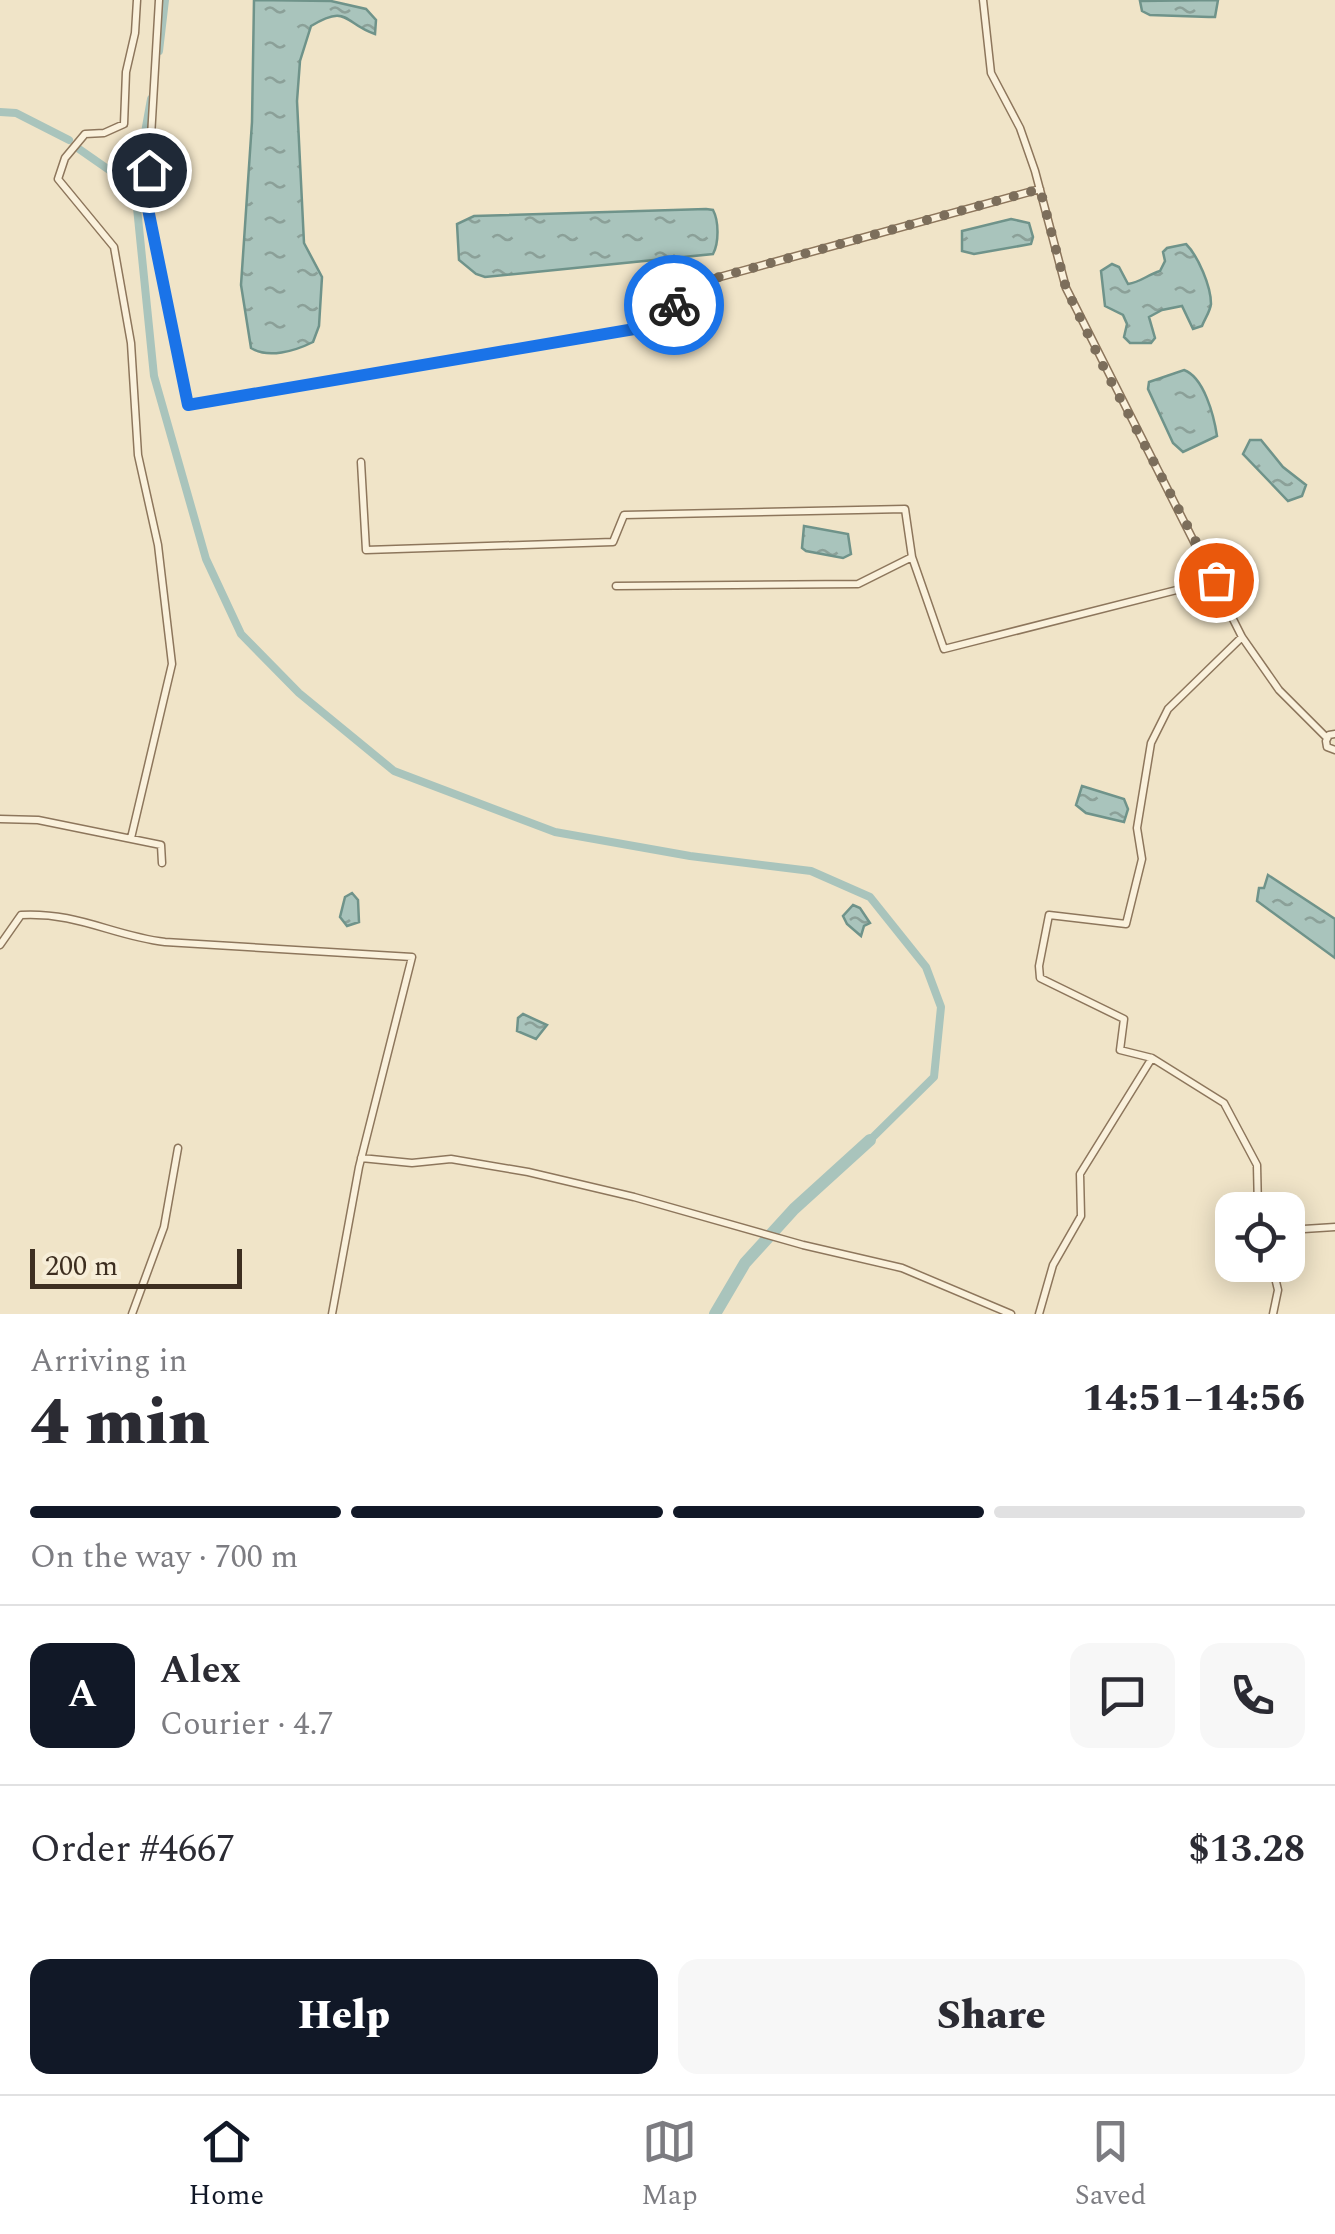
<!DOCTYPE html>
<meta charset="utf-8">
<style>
body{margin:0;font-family:Spectral,serif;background:#f7f7f7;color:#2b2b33;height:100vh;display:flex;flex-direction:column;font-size:38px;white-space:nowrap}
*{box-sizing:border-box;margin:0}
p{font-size:32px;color:#7c7c81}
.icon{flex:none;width:55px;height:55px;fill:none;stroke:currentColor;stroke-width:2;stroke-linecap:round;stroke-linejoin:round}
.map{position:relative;height:1314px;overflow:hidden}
.details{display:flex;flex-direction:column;background:#fff;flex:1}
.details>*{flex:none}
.tools{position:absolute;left:1215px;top:1192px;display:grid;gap:20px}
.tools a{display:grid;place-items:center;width:90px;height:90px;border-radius:20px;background:#fff;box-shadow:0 5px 25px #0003;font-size:50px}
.scale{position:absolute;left:30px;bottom:25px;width:212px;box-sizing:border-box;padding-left:10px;border:5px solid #3d2e20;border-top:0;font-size:28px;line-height:35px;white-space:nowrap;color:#3d2e20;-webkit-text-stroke:8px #f7eed8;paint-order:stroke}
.pin{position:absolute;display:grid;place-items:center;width:85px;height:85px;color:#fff;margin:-42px;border:5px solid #fff;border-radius:50%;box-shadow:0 2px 10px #0007}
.courier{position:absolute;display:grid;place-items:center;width:100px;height:100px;margin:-50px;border:8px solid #1a73e8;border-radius:50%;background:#fff;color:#222;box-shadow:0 2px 12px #0007}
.overview em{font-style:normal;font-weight:800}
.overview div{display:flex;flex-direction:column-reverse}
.overview{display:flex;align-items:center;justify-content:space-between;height:170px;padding:0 30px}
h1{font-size:65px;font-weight:800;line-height:75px}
.bar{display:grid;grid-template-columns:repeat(4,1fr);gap:15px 10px;align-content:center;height:120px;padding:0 30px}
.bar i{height:12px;border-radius:8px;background:#e1e1e2}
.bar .selected{background:#111827}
.bar p{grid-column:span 4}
.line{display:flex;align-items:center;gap:25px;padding:0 30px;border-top:2px solid #e1e1e2}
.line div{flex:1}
.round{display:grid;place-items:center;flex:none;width:105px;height:105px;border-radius:20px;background:#f7f7f7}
.primary-button{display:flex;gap:20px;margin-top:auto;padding:20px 30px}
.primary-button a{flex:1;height:115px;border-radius:20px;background:#111827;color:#fff;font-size:40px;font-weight:800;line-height:115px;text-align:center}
.primary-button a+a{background:#f7f7f7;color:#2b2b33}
.dock{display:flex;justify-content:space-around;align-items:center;height:140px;border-top:2px solid #e1e1e2;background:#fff;font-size:28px;color:#7c7c81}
.dock a{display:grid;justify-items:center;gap:5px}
.dock .selected{color:#111827}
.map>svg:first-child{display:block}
.water{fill:url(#water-ripples);stroke:#6f938a;stroke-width:2.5}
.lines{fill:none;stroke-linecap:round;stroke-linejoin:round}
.canal{stroke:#a9c4bc;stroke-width:8}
.river{stroke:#a9c4bc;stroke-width:12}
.minor-casing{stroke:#8d765c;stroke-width:9}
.minor{stroke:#faf1dc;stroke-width:6}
.done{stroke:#7c6e5b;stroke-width:10;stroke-dasharray:0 18}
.route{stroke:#1a73e8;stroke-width:12}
</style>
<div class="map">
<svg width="1335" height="1314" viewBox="0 0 1335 1314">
<defs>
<pattern id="water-ripples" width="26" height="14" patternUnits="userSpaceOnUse" patternTransform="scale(2.5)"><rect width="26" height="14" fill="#a9c4bc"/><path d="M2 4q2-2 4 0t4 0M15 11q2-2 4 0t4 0" fill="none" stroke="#8ba098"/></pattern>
</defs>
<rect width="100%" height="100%" fill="#f0e4c8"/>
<path class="water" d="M254 0 331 1 366 9 376 20 375 34C344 24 348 3 311 26L300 61 297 101 304 243 322 277 319 326 313 342C295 351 268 359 251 348L241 285 252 122Z
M1218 0 1215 17H1209L1150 15 1142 11 1140 1Z
M706 209 713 210C719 221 719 243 713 254L485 277 476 274 459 260 457 224 474 216Z
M1011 219 1029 223 1033 237 1031 244 974 254 962 251V231Z
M1186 244C1198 256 1211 286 1211 304 1210 312 1205 318 1202 326L1193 329 1182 306 1162 310 1149 317 1155 338 1151 343H1130L1124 337 1127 324 1123 315 1105 306 1101 271 1112 264 1119 267 1128 284C1141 282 1147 275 1160 271L1165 261 1163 252 1167 248Z
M1184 370C1204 377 1214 416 1217 436L1183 452 1173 443 1148 389 1149 382Z
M1250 440H1261L1283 467 1306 485 1302 496 1288 501 1243 454Z
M804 526 848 534 851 554 843 558 806 551 802 548Z
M1082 786 1124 799 1128 809 1124 822 1086 813 1076 805Z
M1268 875 1335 919V958L1257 901 1259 888H1264Z
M352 893 358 900 359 922 347 926 340 917 345 897Z
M853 905 860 908 870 923 864 926 861 936 847 924 843 916Z
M523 1014 547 1025 536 1039 517 1031 518 1018Z"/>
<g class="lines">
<path class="canal" d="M159 51 165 0
M151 99 135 188 154 376 206 559 241 634 299 693 394 771 555 832 690 856 811 871 870 897 926 967 941 1007 934 1077 870 1140
M0 112 16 113 69 140
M79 149 135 188"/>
<path class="river" d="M715 1314 745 1263 794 1209 870 1140"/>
<g class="minor-casing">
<path id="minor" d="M159 0 147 205 188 405 652 326 698 283 1040 189
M983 0 991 73 1020 128 1035 171 1066 288 1242 637 1279 690 1327 738
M361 462 366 550 613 542 624 515 905 509 912 557 944 649 1216 580
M616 586 858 584 912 557
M1335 734 1329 735 1326 741 1327 747 1335 750
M0 819 38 820 161 845 162 863
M131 838 172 664 158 545 138 455 131 343 114 247 58 179 65 158 85 134 104 133 124 124 126 72 135 33 137 0
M0 945 21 915C78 912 113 936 165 942L412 957 359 1167 332 1314
M1152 1058 1224 1103 1257 1165 1258 1210
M361 1158 412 1163 451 1159 528 1172 634 1197 803 1245 902 1268 1011 1314
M1288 1230 1335 1227
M1272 1265 1278 1290 1273 1314
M132 1314 164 1227 178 1148
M1039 1314 1053 1265 1081 1216 1080 1174 1152 1058 1120 1050 1124 1019 1040 978 1039 966 1049 915 1126 924 1142 859 1137 828 1151 743 1168 709 1242 637"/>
</g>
<use href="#minor" class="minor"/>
</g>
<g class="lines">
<path class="done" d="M674 305 698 283 1040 189 1066 288 1104 368 1216 580"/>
<path class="route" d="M149 170 147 204 188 405 652 326 674 305"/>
</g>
</svg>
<div class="tools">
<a><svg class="icon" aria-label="locate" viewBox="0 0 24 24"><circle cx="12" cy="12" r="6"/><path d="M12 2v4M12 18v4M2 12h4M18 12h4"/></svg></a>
</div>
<div class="scale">200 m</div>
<div class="pin" style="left:1216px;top:580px;background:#ea580c"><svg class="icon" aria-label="bag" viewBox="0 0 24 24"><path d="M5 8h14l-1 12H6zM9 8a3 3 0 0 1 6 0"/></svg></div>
<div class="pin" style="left:149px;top:170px;background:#1f2937"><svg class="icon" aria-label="home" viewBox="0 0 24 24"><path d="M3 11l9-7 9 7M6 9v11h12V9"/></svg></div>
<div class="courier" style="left:674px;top:305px"><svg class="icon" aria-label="bike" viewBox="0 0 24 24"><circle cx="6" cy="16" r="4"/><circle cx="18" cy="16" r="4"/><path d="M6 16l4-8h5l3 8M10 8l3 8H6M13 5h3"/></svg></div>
</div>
<section class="details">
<div class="overview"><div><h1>4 min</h1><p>Arriving in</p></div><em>14:51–14:56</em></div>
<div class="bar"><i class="selected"></i><i class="selected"></i><i class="selected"></i><i></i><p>On the way · 700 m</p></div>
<div class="line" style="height:180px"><b class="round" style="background:#111827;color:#fff">A</b><div><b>Alex</b><p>Courier · 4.7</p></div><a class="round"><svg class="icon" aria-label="chat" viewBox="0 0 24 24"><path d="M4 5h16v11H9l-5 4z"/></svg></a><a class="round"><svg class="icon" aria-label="phone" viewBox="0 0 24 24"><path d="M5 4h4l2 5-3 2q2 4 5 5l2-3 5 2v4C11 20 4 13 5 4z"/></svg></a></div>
<div class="line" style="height:130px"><div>Order #4667</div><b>$13.28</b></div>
<div class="primary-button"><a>Help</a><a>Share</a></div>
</section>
<nav class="dock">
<a class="selected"><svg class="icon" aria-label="home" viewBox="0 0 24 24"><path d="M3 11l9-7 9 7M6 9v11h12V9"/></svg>Home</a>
<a><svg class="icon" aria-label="map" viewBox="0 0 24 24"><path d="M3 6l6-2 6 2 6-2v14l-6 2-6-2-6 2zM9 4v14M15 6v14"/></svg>Map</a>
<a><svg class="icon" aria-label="saved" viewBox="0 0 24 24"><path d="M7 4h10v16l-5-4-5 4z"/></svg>Saved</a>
</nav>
